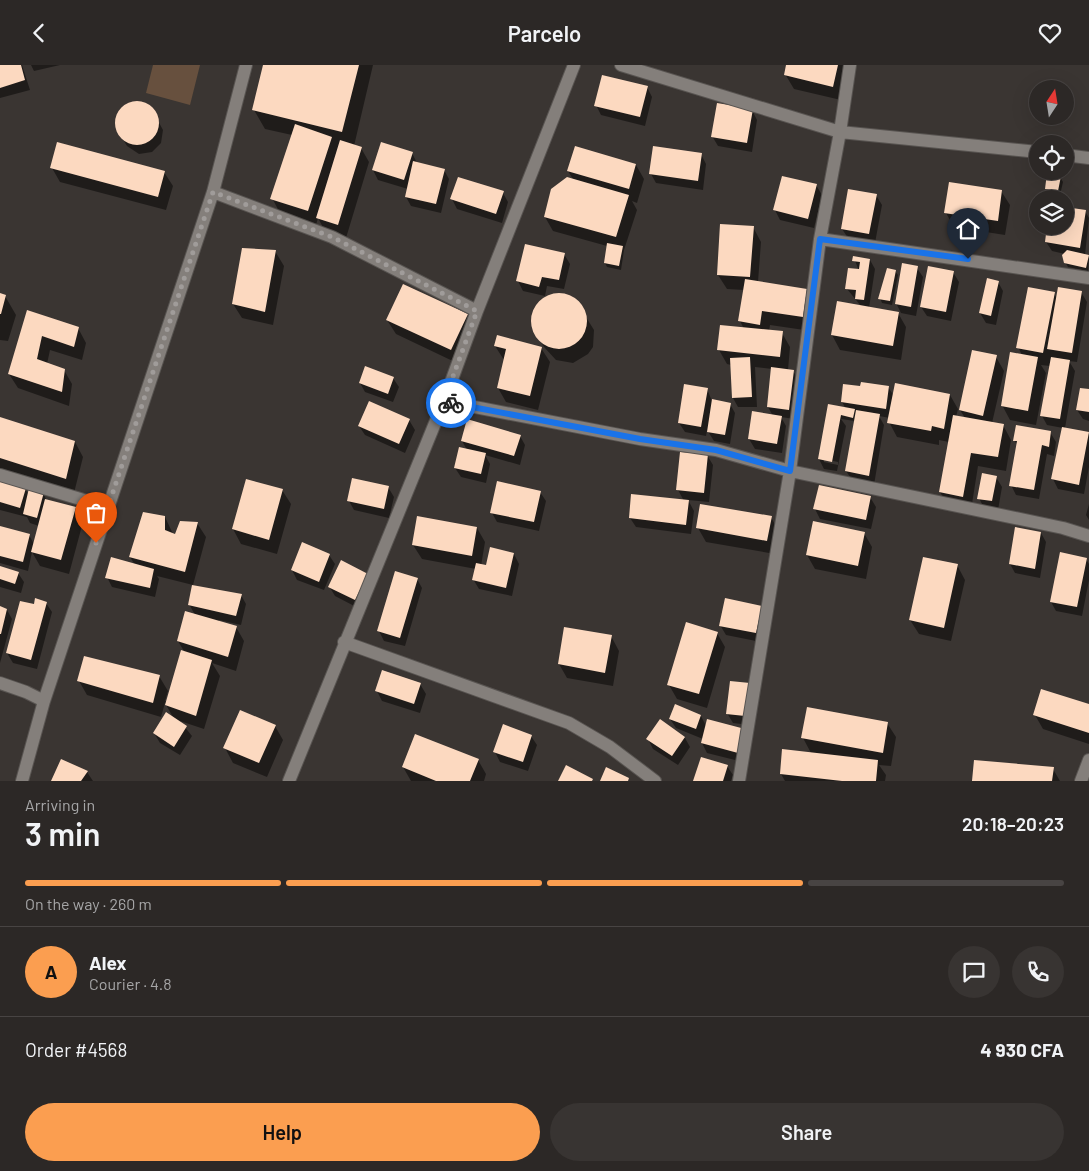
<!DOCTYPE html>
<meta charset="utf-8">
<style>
body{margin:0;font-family:Barlow,sans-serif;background:#383432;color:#f1f3f6;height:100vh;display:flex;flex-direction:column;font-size:19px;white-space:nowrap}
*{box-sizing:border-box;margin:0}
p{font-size:16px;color:#a6a6a7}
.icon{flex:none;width:28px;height:28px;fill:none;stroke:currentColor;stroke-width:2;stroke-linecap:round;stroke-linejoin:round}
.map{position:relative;height:716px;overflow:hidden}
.drawer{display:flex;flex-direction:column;background:#2c2826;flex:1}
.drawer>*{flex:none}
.needle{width:32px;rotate:12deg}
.fabs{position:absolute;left:1029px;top:15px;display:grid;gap:10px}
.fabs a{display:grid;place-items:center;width:45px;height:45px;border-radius:50%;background:#2c2826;box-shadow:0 5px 20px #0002,0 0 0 1px #484443;font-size:25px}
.pin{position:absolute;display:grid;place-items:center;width:42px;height:42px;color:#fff;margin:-51px -21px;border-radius:50% 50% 50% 0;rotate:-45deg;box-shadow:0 0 5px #0007}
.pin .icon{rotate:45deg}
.courier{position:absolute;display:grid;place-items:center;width:50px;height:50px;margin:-25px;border:4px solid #1a73e8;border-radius:50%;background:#fff;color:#222;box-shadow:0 1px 6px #0007}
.overview em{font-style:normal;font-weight:600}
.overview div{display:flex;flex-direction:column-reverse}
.overview{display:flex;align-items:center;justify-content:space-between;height:85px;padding:0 25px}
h1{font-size:32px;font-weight:600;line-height:38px}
.bar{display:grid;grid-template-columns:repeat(4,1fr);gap:8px 5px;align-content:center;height:60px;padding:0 25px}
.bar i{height:6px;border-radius:4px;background:#484443}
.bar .current{background:#fb9e50}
.bar p{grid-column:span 4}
.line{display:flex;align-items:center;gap:12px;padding:0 25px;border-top:1px solid #484443}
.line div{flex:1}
.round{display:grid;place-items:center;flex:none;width:52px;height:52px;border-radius:26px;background:#383432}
.cta{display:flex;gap:10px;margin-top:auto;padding:10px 25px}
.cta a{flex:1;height:58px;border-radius:30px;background:#fb9e50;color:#111;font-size:20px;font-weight:600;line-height:58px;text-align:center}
.cta a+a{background:#383432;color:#f1f3f6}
header{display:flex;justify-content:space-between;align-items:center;height:65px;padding:0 25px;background:#2c2826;font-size:22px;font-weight:600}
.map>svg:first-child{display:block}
.green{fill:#67503e}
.shadow{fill:#0007;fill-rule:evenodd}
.building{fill:#fcd9c0}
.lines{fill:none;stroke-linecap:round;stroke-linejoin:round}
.minor-casing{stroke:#585451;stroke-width:14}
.minor{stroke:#847f7b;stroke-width:12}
.done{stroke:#a09c9a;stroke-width:5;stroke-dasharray:0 9}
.route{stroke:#1a73e8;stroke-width:6}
</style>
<header><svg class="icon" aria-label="back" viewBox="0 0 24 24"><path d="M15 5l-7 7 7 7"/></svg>Parcelo<svg class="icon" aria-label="heart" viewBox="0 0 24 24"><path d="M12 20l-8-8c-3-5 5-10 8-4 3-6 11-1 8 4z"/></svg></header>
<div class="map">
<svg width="1089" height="716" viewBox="0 0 1089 716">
<rect width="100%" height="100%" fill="#3a3532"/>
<path class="green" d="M153 0H200L190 40 146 28Z"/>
<path class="shadow" d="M0 0H22L30 25 0 33Z
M31 0H60L34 6Z
M264 0H373L354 81 361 83 369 97 346 173 326 168 318 153 316 160 280 148 272 133 292 70 265 64 254 45Z
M788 0H844L848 7 841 35 794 24 785 9Z
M647 22 652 32 645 61 601 50 596 40Z
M133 37H139L151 43 163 65 161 78 152 87 139 89 127 81 121 71 116 58 121 44Z
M752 45 757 55 752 87 718 81 712 71Z
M412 88 417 98 444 105 449 114 441 148 411 141 406 132 408 124 378 115 373 105Z
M701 89 706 99 703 125 656 118 651 109Z
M636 100 644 114 637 138 632 136 637 145 624 185 621 205 607 202 605 198 607 181 553 166 545 152 574 116 568 106Z
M52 103 164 107 173 121 166 145 60 117Z
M1060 112 1063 117 1060 130 1049 128 1046 124Z
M816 120 822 130 814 163 780 155 775 145Z
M1001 126 1010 140 1005 170 954 162 946 148Z
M503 128 508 137 502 158 457 144 452 134Z
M876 130 882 140 875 178 848 173 842 164Z
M1065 143 1085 146 1089 153 1085 190 1089 193 1088 206 1068 202 1065 197V189L1052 186 1046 177 1065 161Z
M753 162 761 177 758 217 807 225 815 239 811 266 770 260 769 266 782 268 790 282 788 305 793 306 799 315 794 354 781 352 786 361 782 388 755 384 749 374 773 351 768 342 772 304 755 302 757 342H738L733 333 731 300 727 299 719 285 744 264 740 256 744 225 727 224 718 210Z
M275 186 284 201 273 260 242 253 233 239Z
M564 189 570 199 564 224 547 221 545 231 523 226 518 216Z
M854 193 870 195 875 204 869 243 898 248 906 262 901 295 840 285 832 270 838 238 861 241 847 224 859 206Z
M917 203 923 212 916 251 901 248 896 238Z
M895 206 898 210 892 240 882 238 880 233Z
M953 207 959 217 951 256 927 251 921 242Z
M998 217 1003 226 996 260 986 258 980 248Z
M1081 227 1087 237 1077 297 1069 296 1075 306 1065 363 1089 369V402L1084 429 1058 424 1053 414 1063 363 1047 360 1042 351 1050 301 1041 300 1046 308 1036 360 1010 355 1002 340 1022 290 1018 282 1054 228 1057 234Z
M0 230 5 231 16 250 8 276 0 275Z
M551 230 569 231 576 236 594 265 593 282 588 289 573 298 556 295 544 282 535 267 533 249 537 241Z
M28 247 78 263 86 278 82 295 50 285 47 299 64 305 72 319 69 341 18 323 9 309Z
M467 250 475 264 459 299 396 269 387 255Z
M495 281 541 283 550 297 538 345 506 337 498 323 504 295Z
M996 292 1004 306 992 358 1003 360 1011 375 1006 406 978 401 971 445 948 441 940 427 949 377 939 375V380L897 372 889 357 890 353 879 351 884 360 874 420 852 415 846 406 855 356 841 354 846 361 837 406 824 404 819 394 829 341 846 344 842 337 888 322 894 331 950 330 958 344 956 352 965 353 960 345ZM824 394 838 397V400L824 397Z
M393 313 399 322 393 337 365 327 360 318Z
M707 324 712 336 730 339 735 348 730 379 714 376 707 365 706 371 685 367 679 358Z
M1089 325V356L1083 354 1077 345Z
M0 353 75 377 83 392 74 428 0 404Z
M409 355 415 365 405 388 365 370 359 361Z
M1050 367 1056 377 1054 391 1047 389 1039 434 1016 430 1011 420 1018 381 1014 375Z
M520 371 525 380 520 400 485 390 490 399 486 418 461 412 455 403 467 385 462 376Z
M707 390 713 400 709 437 688 435 694 446 691 469 636 462 630 453 684 436 678 425Z
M996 412 1002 422 998 445 984 443 979 433Z
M0 417 25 424 29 430 43 428 47 436 75 443 83 457 69 509 40 501 32 487 28 506 0 498V463L29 470 34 479 39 461 30 458 27 452 0 445Z
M388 422 394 432 389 453 354 445 349 436Z
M282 425 291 439 277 489 241 479 233 464Z
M540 427 546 436 539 466 497 457 492 448Z
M870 432 876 442 871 464 820 454 815 444Z
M1089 439V455L1086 450Z
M165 452 173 469 176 470 197 458 206 472 193 520 157 511 159 514 155 532 112 522 107 512 135 500 130 492Z
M771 452 779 467 775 489 706 477 698 463Z
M477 463 485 477 481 501 487 502 514 489 519 499 512 531 479 524 473 514 476 504 422 494 413 480Z
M864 468 872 482 866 514 815 504 807 490Z
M1041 468 1046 477 1040 513 1015 508 1010 499Z
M329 490 335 499 324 525 297 515 292 505Z
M1086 494 1089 499V515L1082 551 1056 546 1051 537Z
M957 500 965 515 951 576 919 569 910 555Z
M0 503 18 508 24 517 21 528 0 522Z
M368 510 360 544 335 531 329 521Z
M417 514 422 523 405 581 384 576 379 566Z
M241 530 246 539 241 560 219 555V557L236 562 244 576 236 606 212 598 220 611 204 664 180 656 192 671 180 690 160 678 154 668 174 654 165 638 161 652 87 630 79 616 159 611 168 626 165 636 167 637 185 588 178 576 195 550 189 539Z
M726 535 766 552 761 577 726 570 720 560Z
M46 538 52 547 37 604 13 598 7 588 35 541Z
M0 543 7 545 12 554 0 598Z
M717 568 725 582 707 643 677 634 669 620Z
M611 571 619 586 613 621 567 613 559 599Z
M731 617 750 660 733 658 727 648Z
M420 619 426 629 420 648 382 636 377 626Z
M1089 640V679L1043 664 1035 650Z
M701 651 706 661 744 665 743 697 707 688 702 678 703 674 676 663 670 654Z
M887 658 896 672 891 701 879 700 886 710 885 716H785L781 709 811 688 803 673Z
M275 661 283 675 267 712 233 698 225 683Z
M531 671 537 680 528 706 500 697 495 687Z
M685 673 690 682 678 700 653 684 648 674Z
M478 695 486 709 484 716H411L403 702Z
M62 696 87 707 93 716H98H52Z
M727 701 733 710 731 716H694Z
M1053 704 1060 716H973Z"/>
<path class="building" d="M0 0H21L25 15 0 23Z
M263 0H359L342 67 252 45Z
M786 0H838L833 22 784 10Z
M602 10 648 21 640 52 594 41Z
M115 58a22 22 0 1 1 44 0a22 22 0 1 1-44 0Z
M717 38 753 44 747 78 711 72Z
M295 59 332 72 308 146 270 134Z
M340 75 362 82 338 160 316 153Z
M57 77 165 106 158 132 50 103Z
M381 77 413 87 404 115 372 105Z
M575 81 636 99 629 124 567 106Z
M653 81 702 88 698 116 649 109Z
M413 96 445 104 436 139 405 132Z
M1047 108 1061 111 1058 126 1045 124Z
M782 111 817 119 808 154 773 145Z
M458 112 504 126 496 149 450 134Z
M567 112 629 130 616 172 544 152 551 124Z
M949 117 1002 125 998 156 944 148Z
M848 124 877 129 869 169 841 164Z
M1065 142 1086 145 1080 183 1045 177 1047 161H1065Z
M720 159 754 161 750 212 717 210Z
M607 178 623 181 619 201 604 198Z
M525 179 565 188 559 215 542 212 539 222 516 216Z
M242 183 276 185 265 247 232 239Z
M1067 185 1089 190 1086 203 1064 198 1062 190Z
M853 191 870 194 864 235 855 234 856 225 845 224 848 203 859 204 860 197 852 196Z
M902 198 918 201 911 242 895 239Z
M928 201 954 206 946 247 920 242Z
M887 203 896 205 890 236 878 234Z
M987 213 999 216 991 251 979 248Z
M745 214 807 224 803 252 762 246 760 260 738 256Z
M403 219 468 249 451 285 386 255Z
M1028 222 1055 227 1043 288 1016 283Z
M1058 222 1082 226 1072 288 1047 284Z
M0 228 6 230 1 249H0Z
M531 256a28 28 0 1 1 56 0a28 28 0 1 1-56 0Z
M837 236 899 247 893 281 831 270Z
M27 245 79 262 74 282 42 271 37 294 65 304 62 327 8 309Z
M720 260 783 266 780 292 717 285Z
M497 270 542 282 530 331 497 323 506 284 494 281Z
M972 285 997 290 983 351 959 345Z
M1010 287 1038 292 1028 346 1001 341Z
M750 292 752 332 732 333 730 293Z
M1051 292 1070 295 1060 354 1040 351Z
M365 301 394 312 388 329 359 318Z
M771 302 794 305 789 345 767 342Z
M861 317 889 321 886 344 841 337 843 319 860 321Z
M895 318 950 329 944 364 932 361 931 366 887 358Z
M684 319 708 323 701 362 678 358Z
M1080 323 1089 324V347L1076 345Z
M712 334 731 338 725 370 707 367Z
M369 336 410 354 399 379 358 361Z
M828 339 855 344 853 353 841 350 832 397 818 394Z
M856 345 880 349 869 411 845 406Z
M752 346 782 351 777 379 748 374Z
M953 350 1004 359 998 392 971 388 963 432 939 427Z
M0 352 75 376 66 414 0 393Z
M467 354 521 370 514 391 461 376Z
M1016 360 1051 366 1049 382 1042 380 1034 425 1009 421 1017 376H1013Z
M1062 362 1089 367 1079 420 1051 414Z
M459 382 486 388 481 409 454 403Z
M680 387 708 389 704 428 676 425Z
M982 408 997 411 992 436 977 434Z
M352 413 389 421 384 444 347 436Z
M246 414 283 424 269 475 232 464Z
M0 416 26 423 20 443 0 437Z
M497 416 541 426 534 457 490 448Z
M819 420 871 431 866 455 813 444Z
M29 423 44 427 37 453 23 449Z
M631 429 689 435 686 460 629 453Z
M45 434 76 442 61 495 31 487Z
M700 439 772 451 767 476 696 463Z
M143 447 165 451V465L175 469 180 456 198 457 185 507 129 492Z
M417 451 477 462 472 491 412 480Z
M813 456 865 467 858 501 806 490Z
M0 461 30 469 23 497 0 491Z
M1015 462 1041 467 1035 504 1009 499Z
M302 477 330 489 319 517 291 505Z
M490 482 514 488 506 523 472 515 476 498 486 500Z
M1060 487 1087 493 1077 542 1050 537Z
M111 492 154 504 150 523 105 513Z
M923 492 958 499 944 563 909 555Z
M341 495 368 509 355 535 328 522Z
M0 501 19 507 15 519 0 514Z
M395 506 418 513 400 573 377 566Z
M192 520 242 529 236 551 188 540Z
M35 533 47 537 31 595 6 588 20 536 34 539Z
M725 533 762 541 756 568 719 561Z
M0 541 7 544 1 569H0Z
M185 546 237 561 228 592 177 576Z
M686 557 718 567 699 629 667 620Z
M564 562 612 570 605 608 558 599Z
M181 585 212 595 196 651 165 640Z
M84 591 160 610 153 638 77 616Z
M382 605 421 618 414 639 375 626Z
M730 616 750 618 745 651 726 649Z
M1041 624 1089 639V668L1033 650Z
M675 639 701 650 696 664 669 654Z
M807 642 888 657 883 688 801 673Z
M240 645 276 660 259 698 223 683Z
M166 647 187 661 174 682 153 668Z
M660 654 685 672 672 691 646 674Z
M707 654 745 664 738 688 701 678Z
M503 659 532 670 523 697 493 687Z
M415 669 479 694 470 716H436L402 702Z
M782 684 878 695 876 716H842L780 709Z
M701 692 728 700 723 716H693Z
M61 694 88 706 81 716H51Z
M974 695 1054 702 1052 716H972Z
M566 700 593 714 592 716H558Z
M606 702 629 713 628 716H600Z"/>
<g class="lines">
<g class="minor-casing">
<path id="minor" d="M621 0 840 67 1038 87
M1065 90 1089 93
M213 127 332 172 477 246
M820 174 1089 213
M444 336 640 374 716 385 790 406 1063 463 1089 471
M0 410 107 442
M344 577 569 658 610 682 655 716
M0 618 26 627 44 636
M22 716 44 636 213 127 246 0
M289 716 444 336 477 246 574 0
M739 716 790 406 820 174 840 67 850 0
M1081 716 1089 695"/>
</g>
<use href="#minor" class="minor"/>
</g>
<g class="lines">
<path class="done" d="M96 478 213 127 332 172 477 246 444 336 451 338"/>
<path class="route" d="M451 338 640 374 716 385 790 406 820 174 968 194"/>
</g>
</svg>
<div class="fabs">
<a><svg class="needle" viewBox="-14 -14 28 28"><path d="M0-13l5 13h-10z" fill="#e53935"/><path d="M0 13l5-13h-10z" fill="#a6a6a7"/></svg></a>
<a><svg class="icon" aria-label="locate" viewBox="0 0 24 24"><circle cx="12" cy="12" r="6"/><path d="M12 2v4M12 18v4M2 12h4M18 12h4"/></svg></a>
<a><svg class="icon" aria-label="layers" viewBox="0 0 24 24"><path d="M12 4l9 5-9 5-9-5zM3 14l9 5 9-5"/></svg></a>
</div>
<div class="pin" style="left:96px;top:478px;background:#ea580c"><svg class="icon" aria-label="bag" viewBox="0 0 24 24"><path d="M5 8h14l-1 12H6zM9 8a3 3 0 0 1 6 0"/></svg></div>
<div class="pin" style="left:968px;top:194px;background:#1f2937"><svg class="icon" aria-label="home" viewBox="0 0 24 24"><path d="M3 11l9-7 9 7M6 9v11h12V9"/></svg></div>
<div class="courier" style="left:451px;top:338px"><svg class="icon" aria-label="bike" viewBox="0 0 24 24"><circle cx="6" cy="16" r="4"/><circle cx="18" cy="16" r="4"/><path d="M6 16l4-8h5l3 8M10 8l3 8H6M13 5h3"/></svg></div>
</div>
<section class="drawer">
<div class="overview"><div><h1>3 min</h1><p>Arriving in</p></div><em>20:18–20:23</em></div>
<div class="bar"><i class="current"></i><i class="current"></i><i class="current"></i><i></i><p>On the way · 260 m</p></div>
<div class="line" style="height:90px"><b class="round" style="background:#fb9e50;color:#111">A</b><div><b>Alex</b><p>Courier · 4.8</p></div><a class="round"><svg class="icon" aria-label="chat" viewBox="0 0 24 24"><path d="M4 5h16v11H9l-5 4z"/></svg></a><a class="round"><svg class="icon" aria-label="phone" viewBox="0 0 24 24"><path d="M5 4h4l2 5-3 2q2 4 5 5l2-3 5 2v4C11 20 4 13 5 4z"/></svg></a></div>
<div class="line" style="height:65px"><div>Order #4568</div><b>4 930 CFA</b></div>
<div class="cta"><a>Help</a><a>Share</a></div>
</section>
